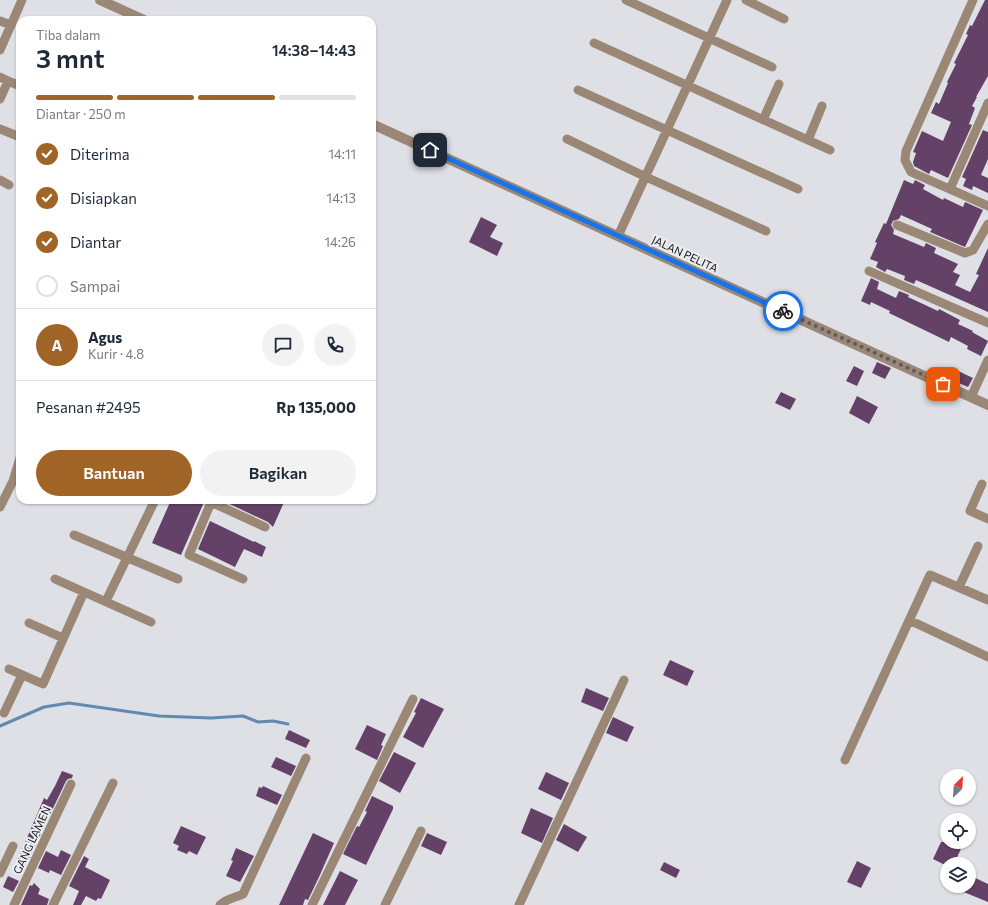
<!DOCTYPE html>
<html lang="id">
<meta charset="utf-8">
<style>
body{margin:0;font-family:Commissioner,sans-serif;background:#f2f2f3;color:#1f2937;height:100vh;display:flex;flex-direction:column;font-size:15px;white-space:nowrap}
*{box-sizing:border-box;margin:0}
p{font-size:13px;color:#747a83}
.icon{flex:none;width:22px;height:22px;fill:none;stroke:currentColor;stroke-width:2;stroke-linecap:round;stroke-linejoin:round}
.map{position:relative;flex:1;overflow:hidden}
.panel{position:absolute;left:16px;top:16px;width:360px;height:488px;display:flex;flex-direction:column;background:#fff;border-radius:12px;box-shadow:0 1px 3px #0004}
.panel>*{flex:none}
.needle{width:26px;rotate:25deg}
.tools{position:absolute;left:940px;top:769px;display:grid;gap:8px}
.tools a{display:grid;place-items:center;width:36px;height:36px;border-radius:50%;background:#fff;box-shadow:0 1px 3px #0004;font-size:20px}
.pin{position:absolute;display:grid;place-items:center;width:34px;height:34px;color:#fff;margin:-17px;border-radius:8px;box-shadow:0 2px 6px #0006}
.courier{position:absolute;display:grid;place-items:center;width:40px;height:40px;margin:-20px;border:3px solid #1a73e8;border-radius:50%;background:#fff;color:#222;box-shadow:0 1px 5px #0007}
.summary em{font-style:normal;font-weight:600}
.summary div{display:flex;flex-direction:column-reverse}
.summary{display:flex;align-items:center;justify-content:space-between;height:68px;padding:0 20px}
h1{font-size:26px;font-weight:600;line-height:30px}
.bar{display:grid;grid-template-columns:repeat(4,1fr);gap:6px 4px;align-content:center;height:48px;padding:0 20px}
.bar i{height:5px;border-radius:3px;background:#e0e1e3}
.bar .selected{background:#a06526}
.bar p{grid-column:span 4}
.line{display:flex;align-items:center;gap:10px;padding:0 20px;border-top:1px solid #e0e1e3}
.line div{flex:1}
.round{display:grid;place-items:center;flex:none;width:42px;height:42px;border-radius:21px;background:#f2f2f3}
ol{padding:0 20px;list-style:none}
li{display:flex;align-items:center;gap:12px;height:44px}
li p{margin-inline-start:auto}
li .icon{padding:4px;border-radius:50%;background:#a06526;color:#fff;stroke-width:4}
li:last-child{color:#747a83}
li i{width:22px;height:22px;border:2px solid #e0e1e3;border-radius:50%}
.primary-button{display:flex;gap:8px;margin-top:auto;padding:8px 20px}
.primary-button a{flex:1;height:46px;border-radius:24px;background:#a06526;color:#fff;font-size:16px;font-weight:600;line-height:46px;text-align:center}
.primary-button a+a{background:#f2f2f3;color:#1f2937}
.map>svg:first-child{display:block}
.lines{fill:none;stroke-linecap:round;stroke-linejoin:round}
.stream{stroke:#6289b0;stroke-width:3}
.building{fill:#644167}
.minor{stroke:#9a8776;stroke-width:9}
.tertiary{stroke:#9a8776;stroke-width:10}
.done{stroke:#5b5c5f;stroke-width:4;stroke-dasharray:0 7.2}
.route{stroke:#1a73e8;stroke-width:5}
.labels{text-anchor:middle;stroke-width:4;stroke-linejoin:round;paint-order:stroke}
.street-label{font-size:11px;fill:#141517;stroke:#ecedf3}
</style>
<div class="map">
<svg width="988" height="905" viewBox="0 0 988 905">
<rect width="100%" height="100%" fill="#dfe0e6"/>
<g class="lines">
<path class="stream" d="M0 726 44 707 69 703 159 716 211 718 243 716 258 722 273 721 288 724"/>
</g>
<path class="building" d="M985 0H988V76L976 97H977L972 106 975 108 969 124 972 125 948 178 931 170 929 174 914 166 913 162 916 153 913 152 922 131 943 141 951 122 931 113 936 102 939 104 948 83 947 82 956 64 954 63 968 35 966 34 970 25 972 26Z
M983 130 988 132V159L981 175 988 178V193L973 186 972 190 963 186 966 179 962 177Z
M904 180 913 184 915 180 925 185 923 189 943 200 944 198 963 207 965 202 983 210 965 247 930 232 932 229 901 215 899 219 893 221 891 225 894 230 893 234 924 247 926 243 936 248 934 253 958 264 953 272 960 275 955 285 970 292 979 275 976 274 988 248V312L916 280 914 284 904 280 905 276 887 269 885 272 876 267 878 262 870 259 877 243 875 242 884 223 886 224Z
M481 217 497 225 490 237 503 243 497 256 469 242Z
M871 278 879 282 877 289 896 298 899 291 909 295 908 297 938 311 939 309 960 320 958 324 973 331 972 332 988 341 981 356 967 349 968 346 951 337 949 342 889 313 890 311 871 302 870 305 861 301Z
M877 362 891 368 885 379 872 373Z
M854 366 864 371 857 386 846 381Z
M956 370 973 378 968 387 952 380Z
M781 392 796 399 790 410 775 403Z
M857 396 878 407 869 424 849 413Z
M171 500H205L181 555 152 543Z
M221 500H285L273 527 268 522Z
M210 521 254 542V541L266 547 262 557 244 549 235 567 198 549Z
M670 660 694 671 687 686 663 675Z
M586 688 609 698 603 711 581 702Z
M421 698 444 709 423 748 403 737 416 713 414 712Z
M613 717 634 727 627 742 606 733Z
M367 725 386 734 381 745 383 746 377 760 355 749Z
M289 730 310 740 306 748 285 739Z
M394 752 416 763 400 793 379 781Z
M276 757 296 766 291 776 271 767Z
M62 771 73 775 72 778 68 779 66 781 27 863 18 859 44 798 47 800 55 786Z
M546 772 569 783 561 800 538 789Z
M263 786 282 795 277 805 256 796 259 787 262 788Z
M372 796 393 806V809L366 865 343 854 357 826 359 827 367 812 365 811Z
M531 808 553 818 542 843 521 833Z
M564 824 587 837 578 852 556 840Z
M181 826 206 837 197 855 189 851 187 854 177 850 179 846 173 843Z
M313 833 334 843 319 877 308 900 305 899 303 905H279Z
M427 833 447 842 441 855 421 846Z
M941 842H964L954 864H943L933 859Z
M236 848 254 856 240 882 226 876 233 861 231 860Z
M61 850 71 855 61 875 50 870 49 873 38 868 46 851 58 857Z
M84 856 89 859 85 867 110 880 101 899 98 898 96 901 86 896 81 905H73L79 891 69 886Z
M857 861 871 868 861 888 847 882Z
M664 862 680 870 676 878 660 870Z
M340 871 358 880 345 905H323Z
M969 875 988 884V902L949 886H969Z
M8 876 19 881 13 892 3 887Z
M34 883 40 889 38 894 49 899 47 905H21L30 885 32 886Z"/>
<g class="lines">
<path class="minor" d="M626 0 772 67
M746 0 784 19
M973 0 906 151 905 160 911 172 988 206
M0 21 11 25
M594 43 830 150
M0 50 22 0
M0 77 8 81 0 99
M8 81 20 86
M578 90 798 189
M763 120 779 84
M0 129 20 137
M567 139 646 177 766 231
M808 140 822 106
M0 180 9 185
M950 189 988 103
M897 225 965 253 973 250 988 224
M618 236 727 0
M869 271 988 323
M971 397 988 360
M982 484 970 511 988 519
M212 500 189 555 243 579
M211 502 265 527
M0 507 13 481 20 458
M74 535 178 579
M55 579 151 622
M959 587 978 546
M106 601 155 500
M909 620 988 657
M29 623 63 638
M9 669 43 684 84 592
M4 713 22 675
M845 760 930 575 988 600
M0 873 13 846
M14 905 71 784
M53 905 113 783
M220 905C227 898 235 898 243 894L306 758
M312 905 413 699
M385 905 421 831
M519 905 624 680"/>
<path class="tertiary" d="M100 0 144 20
M372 124 988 405"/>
</g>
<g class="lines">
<path class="done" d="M783 311 943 384"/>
<path class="route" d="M430 150 783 311"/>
</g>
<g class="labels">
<g class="street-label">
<text transform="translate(685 254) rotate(25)" y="4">JALAN PELITA</text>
<text transform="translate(32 840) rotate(-65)" y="4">GANG LAMEN</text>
</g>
</g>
</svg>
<div class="tools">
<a><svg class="needle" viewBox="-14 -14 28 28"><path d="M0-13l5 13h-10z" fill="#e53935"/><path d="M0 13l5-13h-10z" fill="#747a83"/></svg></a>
<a><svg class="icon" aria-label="locate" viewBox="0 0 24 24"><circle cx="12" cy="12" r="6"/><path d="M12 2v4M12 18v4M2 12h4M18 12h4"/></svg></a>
<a><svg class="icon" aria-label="layers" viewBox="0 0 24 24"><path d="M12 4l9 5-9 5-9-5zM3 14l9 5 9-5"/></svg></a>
</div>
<div class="pin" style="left:943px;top:384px;background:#ea580c"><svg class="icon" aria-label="bag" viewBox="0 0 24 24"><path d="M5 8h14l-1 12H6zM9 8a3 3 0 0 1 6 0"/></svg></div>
<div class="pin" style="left:430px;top:150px;background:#1f2937"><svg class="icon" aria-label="home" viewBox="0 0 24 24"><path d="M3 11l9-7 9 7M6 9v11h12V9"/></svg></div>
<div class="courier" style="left:783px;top:311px"><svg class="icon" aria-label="bike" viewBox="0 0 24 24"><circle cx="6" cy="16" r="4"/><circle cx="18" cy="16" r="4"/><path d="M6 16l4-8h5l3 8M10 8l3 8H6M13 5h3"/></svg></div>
<section class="panel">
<div class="summary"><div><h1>3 mnt</h1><p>Tiba dalam</p></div><em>14:38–14:43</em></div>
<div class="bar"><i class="selected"></i><i class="selected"></i><i class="selected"></i><i></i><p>Diantar · 250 m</p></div>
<ol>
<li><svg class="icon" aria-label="check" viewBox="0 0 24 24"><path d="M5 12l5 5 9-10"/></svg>Diterima<p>14:11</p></li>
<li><svg class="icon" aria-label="check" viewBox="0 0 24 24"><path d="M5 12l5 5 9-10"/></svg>Disiapkan<p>14:13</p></li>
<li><svg class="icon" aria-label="check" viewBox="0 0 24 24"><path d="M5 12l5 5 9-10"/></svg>Diantar<p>14:26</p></li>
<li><i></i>Sampai</li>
</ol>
<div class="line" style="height:72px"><b class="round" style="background:#a06526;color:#fff">A</b><div><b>Agus</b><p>Kurir · 4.8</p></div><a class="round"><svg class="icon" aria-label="chat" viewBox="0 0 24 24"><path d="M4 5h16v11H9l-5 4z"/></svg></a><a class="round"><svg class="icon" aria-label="phone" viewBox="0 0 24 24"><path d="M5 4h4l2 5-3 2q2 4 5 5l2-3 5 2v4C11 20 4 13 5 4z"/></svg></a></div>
<div class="line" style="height:52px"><div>Pesanan #2495</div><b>Rp 135,000</b></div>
<div class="primary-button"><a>Bantuan</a><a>Bagikan</a></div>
</section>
</div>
